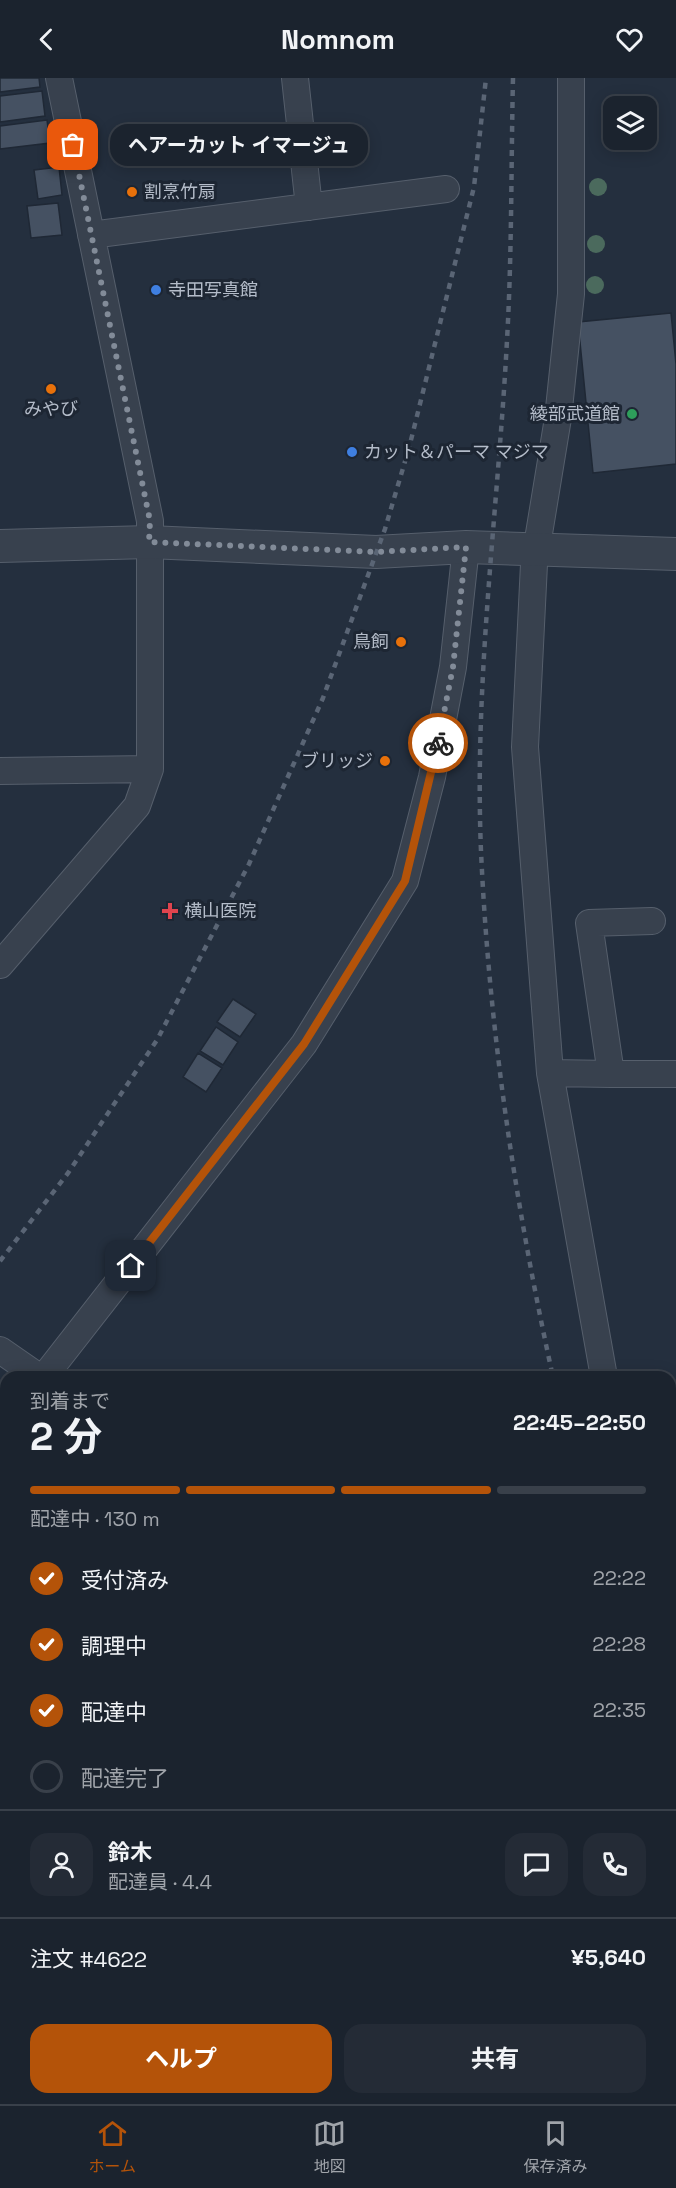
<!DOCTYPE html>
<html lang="ja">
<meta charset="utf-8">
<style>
body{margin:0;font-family:"Space Grotesk","Noto Sans JP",sans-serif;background:#242b36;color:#f1f3f6;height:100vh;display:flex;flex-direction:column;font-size:22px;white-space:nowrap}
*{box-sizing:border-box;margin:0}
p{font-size:20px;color:#a0a4aa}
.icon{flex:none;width:33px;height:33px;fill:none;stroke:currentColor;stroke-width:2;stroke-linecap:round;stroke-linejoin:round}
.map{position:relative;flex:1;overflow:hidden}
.panel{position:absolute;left:0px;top:1293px;width:676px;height:734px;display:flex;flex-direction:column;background:#1b232e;border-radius:18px 18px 0 0;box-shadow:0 3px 15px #0003,0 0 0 2px #39404a}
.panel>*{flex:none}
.buttons{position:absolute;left:603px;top:18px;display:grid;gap:12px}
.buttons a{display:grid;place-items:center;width:54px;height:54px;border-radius:12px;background:#1b232e;box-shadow:0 3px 15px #0003,0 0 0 2px #39404a;font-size:30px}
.pin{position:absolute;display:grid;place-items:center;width:51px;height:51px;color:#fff;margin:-26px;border-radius:12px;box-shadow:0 3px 9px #0006}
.courier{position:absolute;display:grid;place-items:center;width:60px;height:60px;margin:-30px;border:4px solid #b45309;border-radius:50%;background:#fff;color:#222;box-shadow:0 2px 8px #0007}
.bubble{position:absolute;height:42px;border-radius:18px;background:#1b232e;box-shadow:0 3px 15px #0003,0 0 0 2px #39404a;font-size:20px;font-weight:700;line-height:42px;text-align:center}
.head em{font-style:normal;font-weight:700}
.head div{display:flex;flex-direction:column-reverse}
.head{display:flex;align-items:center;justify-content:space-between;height:102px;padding:0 30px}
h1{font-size:39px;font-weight:700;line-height:45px}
.bar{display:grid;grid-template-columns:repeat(4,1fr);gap:9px 6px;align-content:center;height:72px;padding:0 30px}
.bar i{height:8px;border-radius:4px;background:#39404a}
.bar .active{background:#b45309}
.bar p{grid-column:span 4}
.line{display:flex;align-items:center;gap:15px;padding:0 30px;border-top:2px solid #39404a}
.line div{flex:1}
.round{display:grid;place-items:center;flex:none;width:63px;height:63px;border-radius:18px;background:#242b36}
ol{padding:0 30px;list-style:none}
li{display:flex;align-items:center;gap:18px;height:66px}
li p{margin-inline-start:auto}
li .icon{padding:6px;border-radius:50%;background:#b45309;color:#fff;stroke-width:4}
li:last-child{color:#a0a4aa}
li i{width:33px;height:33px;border:3px solid #39404a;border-radius:50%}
.primary-button{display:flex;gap:12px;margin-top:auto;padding:12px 30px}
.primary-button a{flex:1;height:69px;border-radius:18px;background:#b45309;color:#fff;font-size:24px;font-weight:700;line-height:69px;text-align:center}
.primary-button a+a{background:#242b36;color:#f1f3f6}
header{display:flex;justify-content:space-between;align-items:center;height:78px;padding:0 30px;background:#1b232e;font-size:27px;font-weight:700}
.tab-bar{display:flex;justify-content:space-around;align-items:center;height:84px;border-top:2px solid #39404a;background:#1b232e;font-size:16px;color:#a0a4aa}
.tab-bar a{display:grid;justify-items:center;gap:3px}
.tab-bar .active{color:#b45309}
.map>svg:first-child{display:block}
.building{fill:#455162;stroke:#1f2835;stroke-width:1.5}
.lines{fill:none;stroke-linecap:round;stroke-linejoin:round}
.minor-casing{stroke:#565f6c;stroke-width:28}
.tertiary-casing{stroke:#565f6c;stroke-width:34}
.minor{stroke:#38414e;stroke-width:26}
.tertiary{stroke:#38414e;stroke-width:32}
.rail{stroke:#5a6575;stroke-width:4.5;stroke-dasharray:6 6;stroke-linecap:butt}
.tree{fill:#4b6a5d}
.done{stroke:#828b98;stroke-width:6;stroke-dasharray:0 10.8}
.route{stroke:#b45309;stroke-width:8}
.food-dot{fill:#e8710a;stroke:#1d2633;stroke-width:2}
.shop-dot{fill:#3f7fe0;stroke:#1d2633;stroke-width:2}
.leisure-dot{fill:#2e9e5b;stroke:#1d2633;stroke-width:2}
.health-dot{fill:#e0444e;stroke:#1d2633;stroke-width:2}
.labels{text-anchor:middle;stroke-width:6;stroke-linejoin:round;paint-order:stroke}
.poi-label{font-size:18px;fill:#b4bcc9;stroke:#1d2633;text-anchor:start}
</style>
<header><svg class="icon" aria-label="back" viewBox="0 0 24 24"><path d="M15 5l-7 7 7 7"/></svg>Nomnom<svg class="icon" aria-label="heart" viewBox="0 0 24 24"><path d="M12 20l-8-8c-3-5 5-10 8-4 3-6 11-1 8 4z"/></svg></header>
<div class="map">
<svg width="676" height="2026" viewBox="0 0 676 2026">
<rect width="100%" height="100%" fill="#242f3e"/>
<path class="building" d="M0 0H39L40 9 0 14Z
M42 13 45 38 0 44V18Z
M47 42 50 65 0 71V48Z
M59 89 62 117 38 121 34 92Z
M58 125 62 157 31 160 27 128Z
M671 235 676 286V386L593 395 578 244Z
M233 921 256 936 240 959 217 944Z
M216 949 238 964 223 987 200 973Z
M198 975 222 990 206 1014 183 999Z"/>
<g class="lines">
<g class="minor-casing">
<path id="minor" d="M295 0 309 129
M571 0V216L558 340 534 486 525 669 550 995 604 1299
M91 157 446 111
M0 693 150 691
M0 887 137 728 150 691V443L59 0
M550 995 611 996 589 845 652 843
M611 996H676
M0 1272 39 1299
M44 1299 304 966 405 803 432 699 453 589 466 469
M0 1358 6 1350
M670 1637H676
M670 1672 676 1696
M0 1698H6
M670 1925 676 1951
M591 2020 592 2026
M227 2026 264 2020"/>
</g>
<g class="tertiary-casing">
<path id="tertiary" d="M0 468 149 464 376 474 466 469 676 476"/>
</g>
<use href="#minor" class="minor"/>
<use href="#tertiary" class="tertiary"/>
<path class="rail" d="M513 0C511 87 512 175 507 262 498 432 474 603 481 773 489 951 515 1126 553 1299
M0 1183 68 1095 157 962 249 786 323 620 385 451 409 370 474 109 486 0
M670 1823 676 1847"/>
</g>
<g class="tree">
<circle cx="598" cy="109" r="9"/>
<circle cx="596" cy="166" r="9"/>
<circle cx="595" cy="207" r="9"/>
</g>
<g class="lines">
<path class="done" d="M73 67 150 443 149 464 376 474 466 469 453 589 438 665"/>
<path class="route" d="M131 1188 304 966 405 803 438 665"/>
</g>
<g class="food-dot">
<circle cx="132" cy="114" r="6"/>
<circle cx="51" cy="311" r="6"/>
<circle cx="401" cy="564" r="6"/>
<circle cx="385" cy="683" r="6"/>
</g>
<g class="shop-dot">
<circle cx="156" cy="212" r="6"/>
<circle cx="352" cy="374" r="6"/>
</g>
<circle class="leisure-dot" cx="632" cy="336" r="6"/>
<path class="health-dot" d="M167 824h6v6h6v6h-6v6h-6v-6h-6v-6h6z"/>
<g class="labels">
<g class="poi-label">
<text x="144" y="120">割烹竹扇</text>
<text x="168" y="218">寺田写真館</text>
<text x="51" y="337" text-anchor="middle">みやび</text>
<text x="620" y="342" text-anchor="end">綾部武道館</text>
<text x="364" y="380">カット＆パーマ マジマ</text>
<text x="389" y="570" text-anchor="end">鳥飼</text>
<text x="373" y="689" text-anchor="end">ブリッジ</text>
<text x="184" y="839">横山医院</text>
</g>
</g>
</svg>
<div class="buttons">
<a><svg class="icon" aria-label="layers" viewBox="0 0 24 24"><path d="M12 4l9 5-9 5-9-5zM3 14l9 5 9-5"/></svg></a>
</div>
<div class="pin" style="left:73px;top:67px;background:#ea580c"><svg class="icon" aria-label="bag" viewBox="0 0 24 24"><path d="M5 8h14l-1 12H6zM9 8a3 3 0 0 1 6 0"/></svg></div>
<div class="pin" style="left:131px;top:1188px;background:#1f2937"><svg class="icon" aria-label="home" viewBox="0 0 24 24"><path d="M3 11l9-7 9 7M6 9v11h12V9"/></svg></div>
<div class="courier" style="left:438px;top:665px"><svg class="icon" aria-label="bike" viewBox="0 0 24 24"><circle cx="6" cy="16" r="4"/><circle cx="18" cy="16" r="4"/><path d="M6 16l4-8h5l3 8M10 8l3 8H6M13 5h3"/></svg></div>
<div class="bubble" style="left:110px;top:46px;width:258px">ヘアーカット イマージュ</div>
<section class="panel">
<div class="head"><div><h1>2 分</h1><p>到着まで</p></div><em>22:45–22:50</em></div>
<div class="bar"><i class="active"></i><i class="active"></i><i class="active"></i><i></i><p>配達中 · 130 m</p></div>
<ol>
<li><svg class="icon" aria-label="check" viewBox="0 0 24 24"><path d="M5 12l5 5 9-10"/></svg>受付済み<p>22:22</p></li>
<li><svg class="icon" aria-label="check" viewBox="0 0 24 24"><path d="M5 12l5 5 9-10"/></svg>調理中<p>22:28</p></li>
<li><svg class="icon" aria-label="check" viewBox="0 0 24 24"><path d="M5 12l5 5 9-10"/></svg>配達中<p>22:35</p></li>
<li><i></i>配達完了</li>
</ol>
<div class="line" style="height:108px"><a class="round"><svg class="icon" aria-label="person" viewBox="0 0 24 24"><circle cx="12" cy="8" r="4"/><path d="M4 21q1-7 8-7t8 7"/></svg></a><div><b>鈴木</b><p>配達員 · 4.4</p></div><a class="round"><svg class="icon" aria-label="chat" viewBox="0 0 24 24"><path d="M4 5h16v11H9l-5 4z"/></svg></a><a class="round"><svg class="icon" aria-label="phone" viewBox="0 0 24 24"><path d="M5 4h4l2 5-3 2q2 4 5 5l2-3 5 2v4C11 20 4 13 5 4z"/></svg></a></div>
<div class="line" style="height:78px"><div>注文 #4622</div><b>¥5,640</b></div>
<div class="primary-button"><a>ヘルプ</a><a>共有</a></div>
</section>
</div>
<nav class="tab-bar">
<a class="active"><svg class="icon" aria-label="home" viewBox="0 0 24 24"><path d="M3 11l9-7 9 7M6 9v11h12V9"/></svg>ホーム</a>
<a><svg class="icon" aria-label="map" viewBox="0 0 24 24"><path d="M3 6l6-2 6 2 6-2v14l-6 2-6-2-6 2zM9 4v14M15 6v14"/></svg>地図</a>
<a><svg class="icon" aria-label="saved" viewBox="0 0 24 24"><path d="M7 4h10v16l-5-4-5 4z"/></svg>保存済み</a>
</nav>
